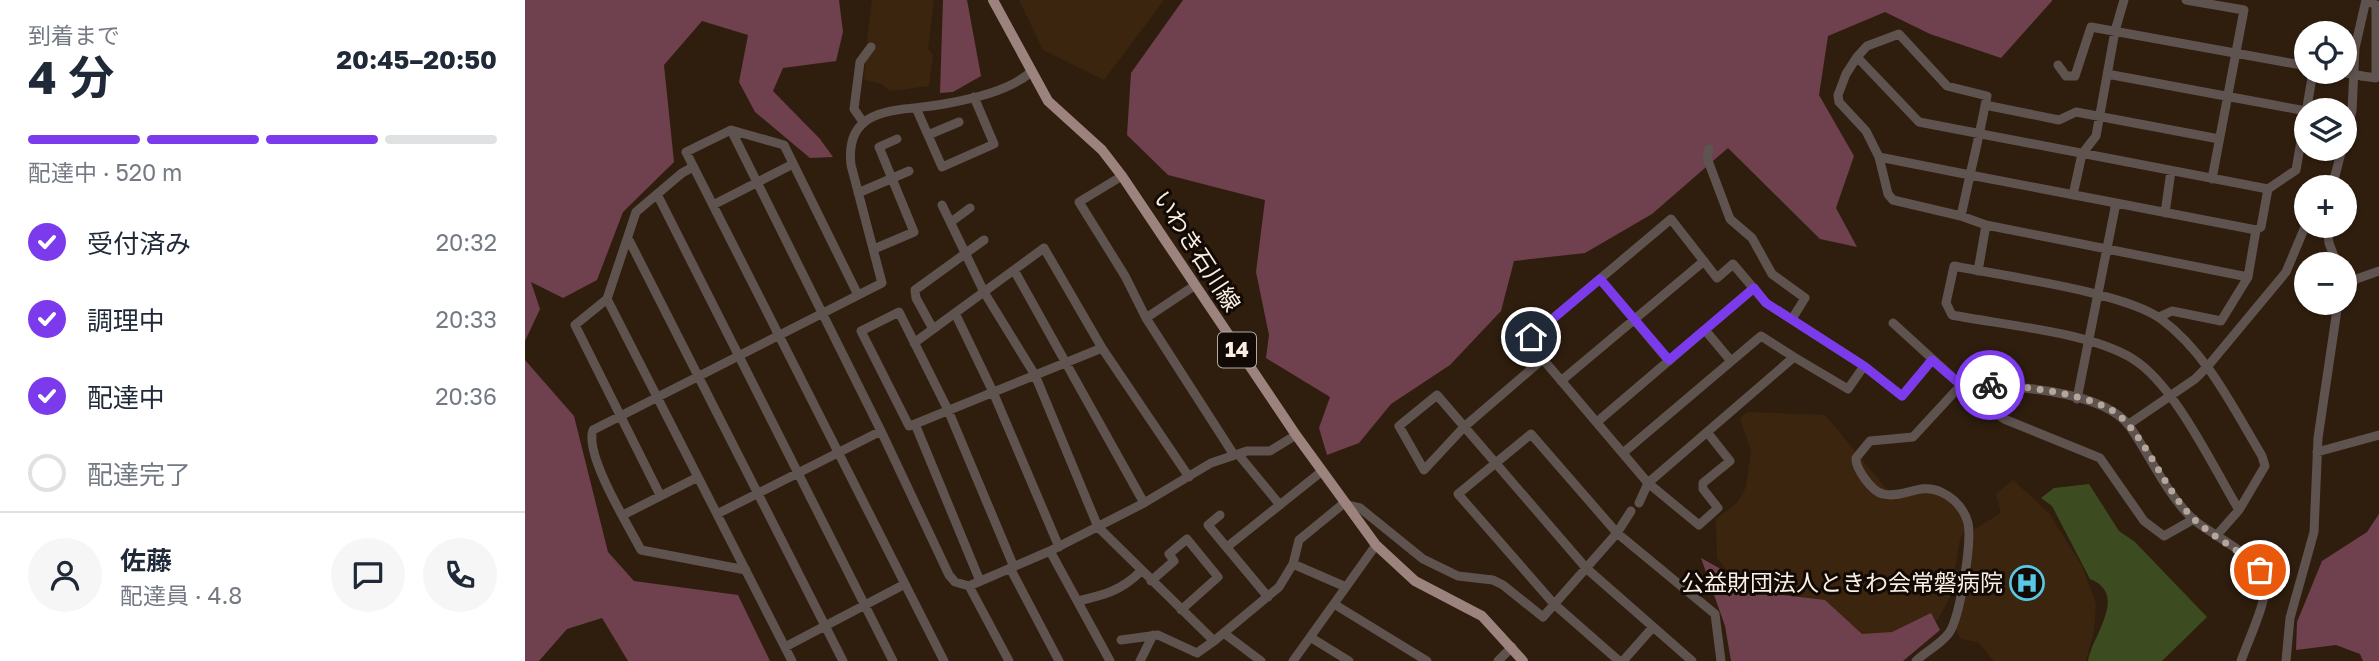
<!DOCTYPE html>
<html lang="ja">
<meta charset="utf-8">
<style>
body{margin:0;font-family:"Golos Text","Noto Sans JP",sans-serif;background:#f6f6f7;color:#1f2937;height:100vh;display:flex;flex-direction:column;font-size:26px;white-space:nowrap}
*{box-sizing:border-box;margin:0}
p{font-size:23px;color:#747a83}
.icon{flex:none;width:38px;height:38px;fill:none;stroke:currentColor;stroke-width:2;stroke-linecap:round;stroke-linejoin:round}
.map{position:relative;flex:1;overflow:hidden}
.details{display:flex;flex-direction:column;background:#fff;width:525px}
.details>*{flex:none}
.controls{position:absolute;left:1769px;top:21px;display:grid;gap:14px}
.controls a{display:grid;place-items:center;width:63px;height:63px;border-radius:50%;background:#fff;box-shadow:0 2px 5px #0004;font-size:35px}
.pin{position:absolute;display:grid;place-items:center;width:60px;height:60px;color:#fff;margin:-30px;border:4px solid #fff;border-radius:50%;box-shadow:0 2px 7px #0007}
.courier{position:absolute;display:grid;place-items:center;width:70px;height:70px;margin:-35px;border:5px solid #7c3aed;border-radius:50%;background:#fff;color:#222;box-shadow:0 2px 9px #0007}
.headline em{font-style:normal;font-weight:700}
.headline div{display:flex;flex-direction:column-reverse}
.headline{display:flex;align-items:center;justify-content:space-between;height:119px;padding:0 28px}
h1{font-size:46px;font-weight:700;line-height:52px}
.bar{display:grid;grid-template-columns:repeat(4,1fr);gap:10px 7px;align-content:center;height:84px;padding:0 28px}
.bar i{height:9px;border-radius:5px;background:#e0e1e3}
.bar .active{background:#7c3aed}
.bar p{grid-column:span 4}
.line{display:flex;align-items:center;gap:18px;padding:0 28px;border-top:2px solid #e0e1e3}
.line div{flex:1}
.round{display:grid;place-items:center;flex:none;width:74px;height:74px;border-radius:37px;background:#f6f6f7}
ol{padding:0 28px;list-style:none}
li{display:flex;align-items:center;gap:21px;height:77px}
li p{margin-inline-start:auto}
li .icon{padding:7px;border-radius:50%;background:#7c3aed;color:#fff;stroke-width:4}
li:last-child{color:#747a83}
li i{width:38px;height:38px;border:4px solid #e0e1e3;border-radius:50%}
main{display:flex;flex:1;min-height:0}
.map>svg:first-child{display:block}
.built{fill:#3c250f}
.forest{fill:#6f404d}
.water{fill:#3c4b20}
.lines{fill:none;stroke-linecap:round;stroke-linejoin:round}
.minor{stroke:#5f5350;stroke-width:9}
.major{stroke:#9c837d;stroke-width:10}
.minor-bridge{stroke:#5f5350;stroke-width:9}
.done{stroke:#b4a69a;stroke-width:7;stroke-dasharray:0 12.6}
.route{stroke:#7c3aed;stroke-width:9}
.labels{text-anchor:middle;stroke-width:6;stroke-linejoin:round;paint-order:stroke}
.shield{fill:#120a04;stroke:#b5aaa2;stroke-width:2}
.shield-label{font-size:21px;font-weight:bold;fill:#fbefe5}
.street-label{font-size:23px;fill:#fbefe5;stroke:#120a04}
.poi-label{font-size:23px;fill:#fbefe5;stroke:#120a04;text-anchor:end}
</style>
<main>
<section class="details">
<div class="headline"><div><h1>4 分</h1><p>到着まで</p></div><em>20:45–20:50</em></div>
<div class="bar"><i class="active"></i><i class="active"></i><i class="active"></i><i></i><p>配達中 · 520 m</p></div>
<ol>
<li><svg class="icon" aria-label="check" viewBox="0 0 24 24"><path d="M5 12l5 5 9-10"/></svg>受付済み<p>20:32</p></li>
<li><svg class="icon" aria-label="check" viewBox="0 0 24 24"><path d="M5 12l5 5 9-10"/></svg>調理中<p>20:33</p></li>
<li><svg class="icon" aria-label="check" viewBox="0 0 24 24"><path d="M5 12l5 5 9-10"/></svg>配達中<p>20:36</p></li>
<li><i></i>配達完了</li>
</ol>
<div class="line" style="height:126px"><a class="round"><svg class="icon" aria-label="person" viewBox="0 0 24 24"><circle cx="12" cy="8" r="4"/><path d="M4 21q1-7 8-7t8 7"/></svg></a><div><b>佐藤</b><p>配達員 · 4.8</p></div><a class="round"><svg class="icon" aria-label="chat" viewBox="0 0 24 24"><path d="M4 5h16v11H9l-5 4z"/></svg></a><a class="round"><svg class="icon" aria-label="phone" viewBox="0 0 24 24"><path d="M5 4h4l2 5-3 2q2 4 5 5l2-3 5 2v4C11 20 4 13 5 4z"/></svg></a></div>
</section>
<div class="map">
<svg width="1854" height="661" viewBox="0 0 1854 661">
<rect width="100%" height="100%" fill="#2f1e0e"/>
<path class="built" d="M347 0H409L403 49 408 55 404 86 365 91 357 84 339 80 341 55 348 50 342 41Z
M494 0H639L579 80 518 50Z
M1222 412 1300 415 1364 492 1414 491 1436 508 1444 522 1435 539 1425 597 1413 619 1394 636 1351 647 1228 601 1192 558 1191 519 1213 502 1221 487 1226 451 1215 418Z
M1488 480 1524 513 1557 566 1571 604 1569 631 1561 661H1469L1453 642 1436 639 1431 630 1449 530 1476 513 1471 494Z"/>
<path class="forest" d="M0 0H314L318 32 311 61 258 68 248 91 295 139 308 157 285 158 230 112 214 82 223 35 177 21 139 65 149 162 98 212 72 280 38 298 6 282 15 309 0 341Z
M418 0H442L456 76 428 92 415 93Z
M658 0H1527V1L1476 58 1405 34 1360 12 1303 36 1294 95 1329 156 1311 208 1332 247 1295 239 1203 148 1127 214 1060 253 989 261 976 311 925 365 866 404 834 443 802 455 794 428 805 397 741 358 744 335 731 272 740 200 643 175 602 135 606 73Z
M0 360 49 416 83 552 109 581 213 595 245 661H103L77 618 42 629 14 661H0Z
M1854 514V661H1838L1835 654 1811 645 1771 650 1772 622 1797 561 1842 532Z
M1176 558 1239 593 1300 600 1337 634 1367 632 1406 613 1415 630 1378 661H1206L1200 626Z"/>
<path class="water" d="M1564 484 1594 531 1610 542 1682 617 1637 661H1563C1567 636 1604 594 1565 579L1527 506 1516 498 1529 488Z"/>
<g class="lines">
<path class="minor" d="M1661 0 1719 10 1687 179
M1332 57 1321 74 1313 95 1314 102 1341 131 1354 157
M1533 65 1541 76H1550L1566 27 1782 66
M1582 74 1781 111
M1460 105 1534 120 1551 112 1694 139
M391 108 417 167 469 144 449 97
M338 122 329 109 335 62 346 47
M206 130 356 431 424 575 430 582 444 586 525 551 619 503 686 463 722 451H745L771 435
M403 135 434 122
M1820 139 1827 111 1830 48 1841 0 1851 5V78L1837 76
M1184 149 1182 158 1205 219 1227 238 1247 274 1280 298 1267 319
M597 176 554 202 600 276 621 318 709 455
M1807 187 1817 149
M333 193 384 171
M132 194 368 661
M1548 195 1557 154 1571 136 1590 31 1599 0
M1591 203 1731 230
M188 205 268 164
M417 205 459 292 510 375 573 527 689 641 754 587 768 564 774 540 818 504 835 508 898 559 933 576 968 580 978 585 1018 617 1092 533 1106 511
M1640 213 1646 171
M1436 216 1461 225 1723 277
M426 222 445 208
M1802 226 1804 243 1812 264
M104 240 318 661
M349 249 389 232 354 147 372 139
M489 270 619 503
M1453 271 1461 225
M1075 279 1144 361
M1820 283 1854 271
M333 295 259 145 206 130 161 152 419 661
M82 299 267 661
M430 313 468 392 534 547
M1634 317 1647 311 1696 321 1723 277 1731 230 1736 227 1743 189 1771 170 1788 72
M621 318 669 286
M1368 323 1436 385 1479 419 1575 458 1619 521 1639 536 1669 519
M408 329 391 298 390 290 459 240
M1180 330 1206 361
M389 343 519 248 577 348 664 477
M1269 357 1323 389 1339 366
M1018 359 939 427 899 470 874 426 912 395 1061 568 1167 661
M1036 381 1179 261
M1552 399 1591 203 1445 175 1436 216 1368 200 1363 194 1354 157 1445 175C1451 149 1457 122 1462 96L1422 86 1374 34 1342 46 1332 57 1394 122 1743 189
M1072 422 1229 288
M390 424 577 348
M1604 424 1670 379 1683 366 1761 272 1782 222
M1182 432 1205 461 1178 483V489L1193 508 1174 525 1123 483 1005 344 1006 337 1146 219 1192 278 1208 264 1241 303 1339 366 1377 396 1407 360
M1792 452 1854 435
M1098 453 1236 336 1269 357 1123 483 1114 503
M713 454 755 505
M135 495 50 325 82 299 111 212 157 173 168 167
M192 514 356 431
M98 515 173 477
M695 515 683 525 743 597
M1691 536 1714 510 1740 466 1737 456C1708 408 1682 353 1636 319 1600 292 1478 276 1429 266L1421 303 1427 315C1478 325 1565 332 1608 359 1650 385 1688 467 1714 510
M702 547 796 472
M525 551 585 661
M768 564 821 587
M485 568 534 661
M221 570 116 550C103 525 59 454 68 430L357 283 326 165C319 103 377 112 419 104 447 99 484 91 506 72
M455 581 390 424 384 426 336 331 374 312 423 410 489 567
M626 581 649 561 644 554 662 539 693 577 656 610
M444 586 484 661
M553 601C579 595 596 591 616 571
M809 604 902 661
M700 634 736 661
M785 637 824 661
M596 640 633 635 672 653 689 641
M260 647 380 584
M615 661 628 635
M768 661 851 545
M973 661 987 647
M1094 661 1029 604 933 494 1006 434 1092 533 1190 614 1196 661
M1098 661 1128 627
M1391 661C1401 651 1415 645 1424 633 1435 617 1447 543 1443 523 1439 509 1429 498 1416 492 1395 482 1378 499 1358 494 1347 492 1330 468 1331 458L1345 441 1388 437 1436 385C1479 385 1579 389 1605 427 1626 457 1642 495 1668 519 1687 536 1733 555 1740 580 1744 598 1722 643 1716 661
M1761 661 1765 618 1789 532 1793 438 1813 303"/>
<path class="major" d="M468 0 523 101 577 150 597 176 771 435 851 545 890 581 957 616 998 661"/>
<path class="minor-bridge" d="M1821 73 1837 76"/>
</g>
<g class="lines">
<path class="done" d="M1465 385C1497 385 1575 395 1597 418 1624 445 1638 485 1664 514 1684 536 1714 548 1735 570"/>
<path class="route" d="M1006 337 1075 279 1144 360 1229 288 1241 303 1339 366 1377 396 1407 360 1436 385H1465"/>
</g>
<defs>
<g id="hospital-ring" transform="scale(1.75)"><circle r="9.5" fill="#120a04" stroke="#59c8e5" stroke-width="1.5"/><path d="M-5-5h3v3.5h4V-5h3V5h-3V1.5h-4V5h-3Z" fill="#59c8e5"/></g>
</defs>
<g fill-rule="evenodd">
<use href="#hospital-ring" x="1502" y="583"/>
</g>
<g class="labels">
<rect class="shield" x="693" y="332.5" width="38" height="35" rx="5"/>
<g class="shield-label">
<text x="712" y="357">14</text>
</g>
<g class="street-label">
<text transform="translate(672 251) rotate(57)" y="8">いわき石川線</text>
</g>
<g class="poi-label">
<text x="1478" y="591">公益財団法人ときわ会常磐病院</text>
</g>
</g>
</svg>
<div class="controls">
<a><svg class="icon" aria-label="locate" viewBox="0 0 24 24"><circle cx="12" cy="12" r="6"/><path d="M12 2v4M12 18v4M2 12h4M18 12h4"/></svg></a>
<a><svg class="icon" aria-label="layers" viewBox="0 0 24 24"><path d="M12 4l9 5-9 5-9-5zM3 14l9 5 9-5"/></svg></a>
<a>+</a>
<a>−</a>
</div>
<div class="pin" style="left:1735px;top:570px;background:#ea580c"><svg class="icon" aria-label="bag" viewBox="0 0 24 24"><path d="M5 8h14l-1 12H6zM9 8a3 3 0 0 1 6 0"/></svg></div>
<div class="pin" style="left:1006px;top:337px;background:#1f2937"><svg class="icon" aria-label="home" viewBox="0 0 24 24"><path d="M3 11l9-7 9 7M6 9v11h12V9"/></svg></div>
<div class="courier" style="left:1465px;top:385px"><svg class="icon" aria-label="bike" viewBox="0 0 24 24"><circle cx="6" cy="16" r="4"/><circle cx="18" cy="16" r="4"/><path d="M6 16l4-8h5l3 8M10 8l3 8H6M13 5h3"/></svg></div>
</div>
</main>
